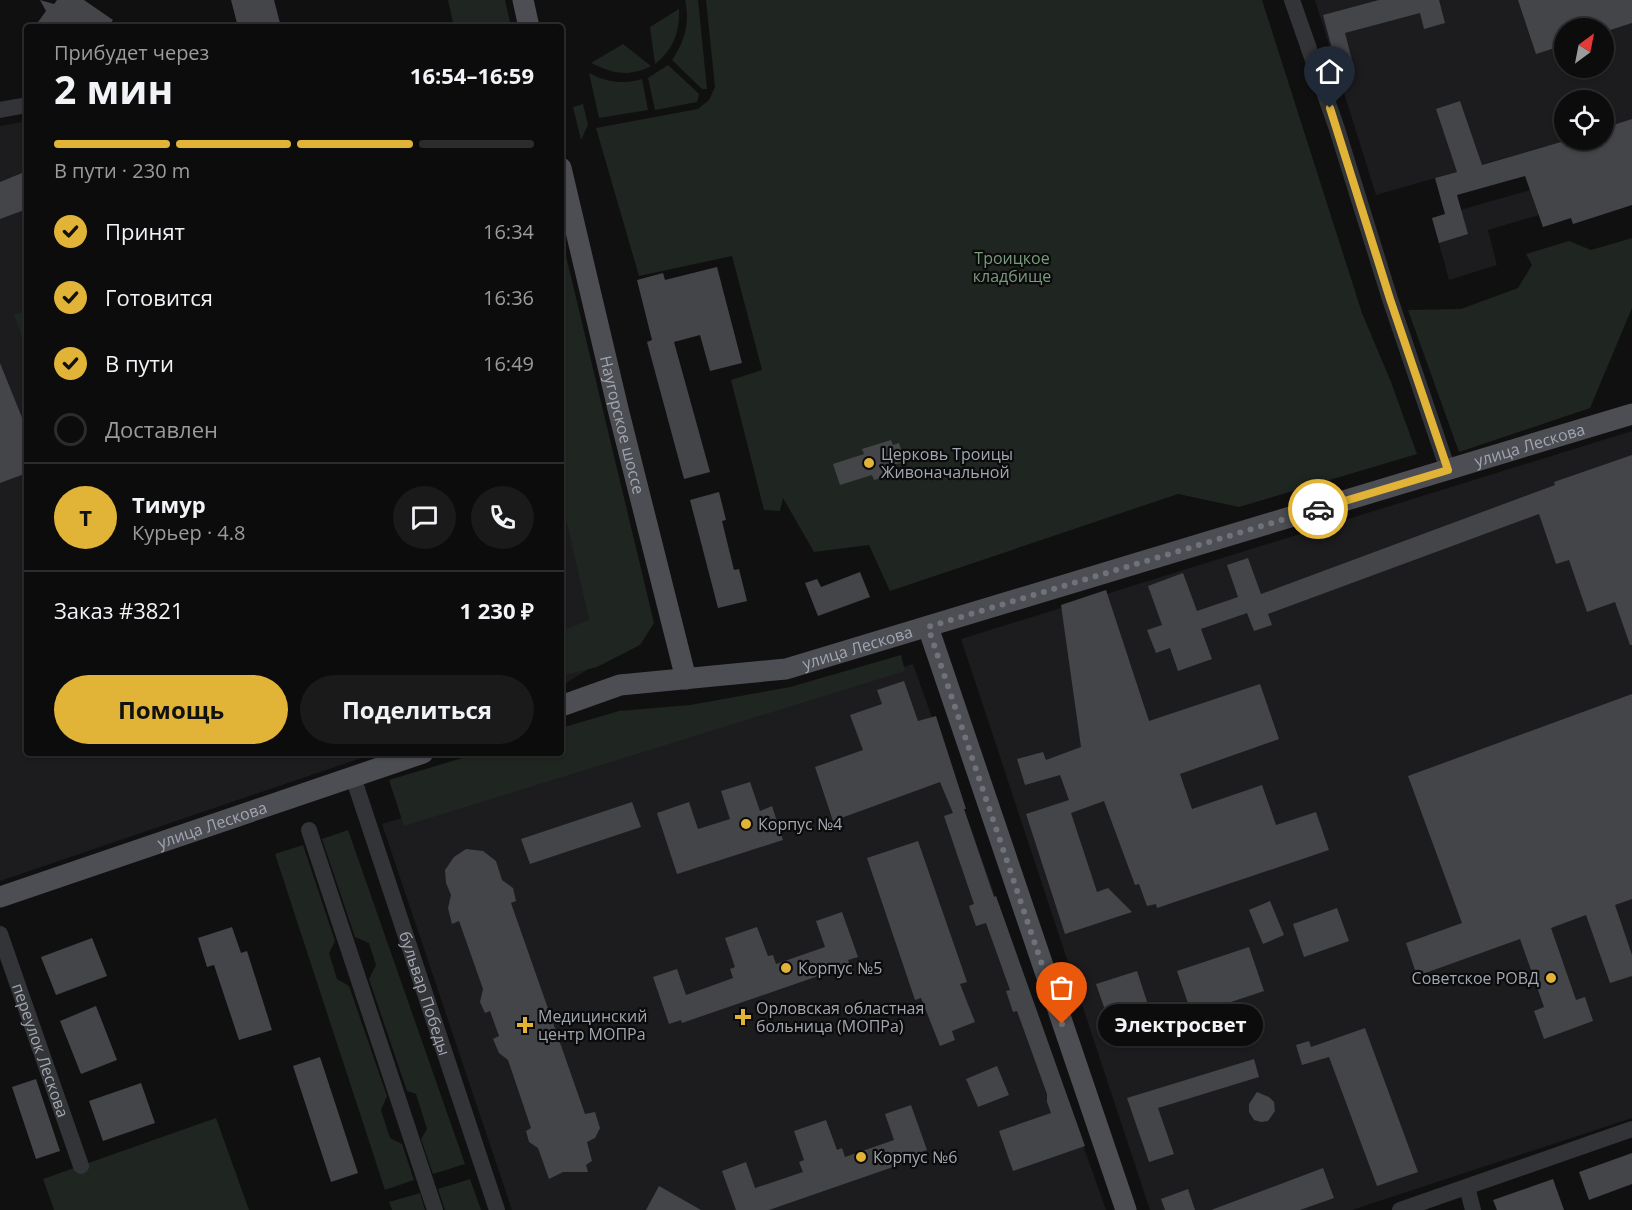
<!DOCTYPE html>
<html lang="ru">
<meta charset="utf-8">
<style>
body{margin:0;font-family:"Open Sans",sans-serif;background:#1a1a1b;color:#f1f3f6;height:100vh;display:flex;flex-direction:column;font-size:22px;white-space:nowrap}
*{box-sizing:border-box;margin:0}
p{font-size:20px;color:#9a9b9d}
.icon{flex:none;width:33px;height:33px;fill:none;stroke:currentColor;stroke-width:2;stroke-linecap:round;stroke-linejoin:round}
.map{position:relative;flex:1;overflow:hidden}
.details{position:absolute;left:24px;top:24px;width:540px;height:732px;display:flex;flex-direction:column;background:#0c0c0d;border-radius:6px;box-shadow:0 2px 4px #0004,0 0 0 2px #2c2c2e}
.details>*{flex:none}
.needle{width:39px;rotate:32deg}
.controls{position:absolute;left:1554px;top:18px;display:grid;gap:12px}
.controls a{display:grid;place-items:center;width:60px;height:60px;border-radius:50%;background:#0c0c0d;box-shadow:0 2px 4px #0004,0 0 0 2px #2c2c2e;font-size:30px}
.pin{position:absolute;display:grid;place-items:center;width:51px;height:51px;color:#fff;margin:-62px -26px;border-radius:50% 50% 50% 0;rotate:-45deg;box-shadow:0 0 6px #0007}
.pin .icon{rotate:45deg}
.courier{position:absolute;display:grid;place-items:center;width:60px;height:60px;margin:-30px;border:4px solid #e1b337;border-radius:50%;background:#fff;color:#222;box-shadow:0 2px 8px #0007}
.bubble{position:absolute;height:42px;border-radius:21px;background:#0c0c0d;box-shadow:0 2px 4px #0004,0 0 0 2px #2c2c2e;font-size:20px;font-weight:700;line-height:42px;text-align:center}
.head em{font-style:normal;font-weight:700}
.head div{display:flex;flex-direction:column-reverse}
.head{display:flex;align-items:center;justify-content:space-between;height:102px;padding:0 30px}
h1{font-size:39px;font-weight:700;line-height:45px}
.bar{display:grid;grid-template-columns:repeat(4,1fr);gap:9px 6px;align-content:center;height:72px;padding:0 30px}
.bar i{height:8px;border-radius:4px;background:#2c2c2e}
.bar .active{background:#e1b337}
.bar p{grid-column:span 4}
.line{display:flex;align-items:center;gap:15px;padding:0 30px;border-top:2px solid #2c2c2e}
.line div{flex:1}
.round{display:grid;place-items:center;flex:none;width:63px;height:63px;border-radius:32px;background:#1a1a1b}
ol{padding:0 30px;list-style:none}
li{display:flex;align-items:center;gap:18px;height:66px}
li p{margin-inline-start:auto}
li .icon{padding:6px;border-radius:50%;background:#e1b337;color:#111;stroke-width:4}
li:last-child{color:#9a9b9d}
li i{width:33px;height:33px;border:3px solid #2c2c2e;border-radius:50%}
.action{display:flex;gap:12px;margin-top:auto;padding:12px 30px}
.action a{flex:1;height:69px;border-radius:36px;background:#e1b337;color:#111;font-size:24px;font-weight:700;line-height:69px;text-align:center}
.action a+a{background:#1a1a1b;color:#f1f3f6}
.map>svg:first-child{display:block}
.built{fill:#1c1c1e;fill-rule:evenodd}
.green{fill:#1f2520}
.building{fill:#444549}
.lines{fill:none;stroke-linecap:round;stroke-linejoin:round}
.minor{stroke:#333438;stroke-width:16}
.major{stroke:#4d4e54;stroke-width:21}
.done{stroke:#6f7279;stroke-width:6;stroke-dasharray:0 10.8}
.route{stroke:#e1b337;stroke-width:8}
.poi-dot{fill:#e1b337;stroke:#0b0b0c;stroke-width:2}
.labels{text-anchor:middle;stroke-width:4.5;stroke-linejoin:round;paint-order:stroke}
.park-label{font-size:16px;fill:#7a9a7e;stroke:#0b0b0c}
.street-label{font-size:16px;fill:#a2a6b1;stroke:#0b0b0c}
.poi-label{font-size:16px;fill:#a2a6b1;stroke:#0b0b0c;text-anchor:start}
</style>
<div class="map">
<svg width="1632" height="1210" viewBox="0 0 1632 1210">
<rect width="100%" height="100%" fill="#101011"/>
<path class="built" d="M1315 0H1632V205L1573 224 1547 146 1376 195ZM1564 28H1604V68H1564ZM1564 100H1604V140H1564Z
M27 121V753H376L0 881V126Z
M1530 190 1539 215 1488 230 1497 265 1449 280 1432 218Z
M561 431 613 654 561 686Z
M1632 431V1118L1352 1210H1150L961 639Z
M913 664 1106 1210H512L382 824Z"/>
<path class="green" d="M448 0H505L511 27H454Z
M685 0H698L707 89H702L672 60C685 41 690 22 685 0Z
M706 0H1262L1362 313 1391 382 1417 454 1239 507 1178 494 890 591 869 545 814 552 783 498 780 511 764 510 731 380 762 370 732 256 639 276 596 128 698 109 709 100 715 87Z
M679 9C680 32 673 50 655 64L650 27Z
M623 44 651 66C628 78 612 73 591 63Z
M668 65 699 94 697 102 655 110 648 78Z
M589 73C606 82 622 85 642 79L648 110 599 118Z
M583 104 588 125 581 140 573 107Z
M561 235 654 623 640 645 597 667 561 676V631L589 620 561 496Z
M1632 238V308L1590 408 1459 452 1408 310 1461 309 1518 288 1532 265 1526 254 1569 241 1591 250Z
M27 310V349L14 315Z
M901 655 905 671 404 826 389 780 479 753H561V728L619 711 690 705 790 687Z
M348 830 465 1164 433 1174 421 1139 427 1129 416 1094 407 1091 369 979 376 965 369 943 355 937 322 839Z
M303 845 335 941 329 953 337 979 349 986 387 1096 381 1110 390 1138 402 1144 414 1180 385 1190 275 854Z
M216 1118 249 1210H54L43 1179Z
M470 1179 481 1210H445L438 1189Z
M420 1193 425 1210H392L389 1202Z"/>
<path class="building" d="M40 0 54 4 57 0H84L113 20 108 27H46L38 22 46 11Z
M231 0H274L281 27H238Z
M1379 0H1439L1445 23 1424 29 1420 13 1345 33 1352 60 1336 64 1323 15Z
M1518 0H1632V23L1604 32V28H1564V45L1536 54Z
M1460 101 1482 165 1568 140H1604V128L1632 119V205L1573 224 1571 218 1543 227 1525 176 1457 195 1468 234 1439 243 1432 218 1445 214 1435 178 1457 172 1436 109Z
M27 171V209L0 219V182Z
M717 267 742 363 710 371 700 335 674 342 710 472 684 479 647 342 652 340 637 280 663 273 665 280Z
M0 363 27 430V473L0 483Z
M891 440 893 445 899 443 905 462 890 466 892 475 874 480 872 475 840 485 833 464 864 454 862 449Z
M1632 455V645H1630L1615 602 1587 612 1569 560 1556 564 1539 514 1268 614 1272 625 1254 631 1247 613 1201 629 1212 659 1178 671 1170 648 1156 653 1147 630 1162 625 1148 586 1183 573 1197 611 1238 597 1227 565 1248 558 1261 594 1555 485 1554 482Z
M719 492 726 520 722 521 734 570 739 569 747 601 718 608 690 500Z
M860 572 870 597 818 616 805 583 817 579 821 587Z
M1106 590 1149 721 1260 684 1279 739 1180 774 1192 809 1262 785 1276 825 1316 812 1329 850 1157 908 1156 904 1147 906 1139 884 1135 885 1104 801 1071 813 1097 892 1108 888 1132 912 1065 934 1026 814 1069 800 1060 775 1025 785 1017 759 1043 752 1046 760 1081 747 1061 605Z
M904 681 918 721 936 716 966 809H964L994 897 996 896 1085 1146 1013 1171 999 1131 1051 1113 1047 1102V1094L1017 1011 1013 1012 1006 991 1010 990 986 923 976 926 969 906 974 904 944 816 953 813 940 782 833 821 815 767 863 750 850 715 882 704 877 690Z
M1632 694V899L1615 905 1632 955V976L1610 983 1586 915 1551 928 1576 1000 1585 997 1593 1021 1544 1039 1534 1011 1544 1007 1520 939 1417 976 1406 943 1462 923 1408 776Z
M750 782 760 811 772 806 783 840 677 874 657 813 689 802 698 829 730 819 721 791Z
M632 802 641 827 530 864 521 839Z
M918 841 967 982 960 984 975 1022 952 1031 955 1040 940 1046 921 998 915 1000 867 858Z
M466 849 483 851 496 861 502 880 513 888 516 901 511 903 585 1114 595 1112 600 1128 595 1138 587 1142 592 1161 586 1165 588 1172H563L549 1179 538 1148 529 1142 526 1131 531 1128 508 1060 499 1053 493 1039 499 1036 490 1011 485 1013 480 1002 483 989 459 921 452 924 448 908 451 895 446 883 445 870 454 857Z
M1270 901 1284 935 1263 944 1249 910Z
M1337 908 1349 941 1304 957 1293 924Z
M842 912 858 957 848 960 850 965 682 1023 681 1020 669 1024 653 977 677 969 686 995 733 978 730 969 735 967 725 938 757 927 768 956 773 955 776 964 825 947 816 921Z
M232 927 241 953 247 951 272 1030 239 1040 214 965 207 967 198 938Z
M92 938 107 976 56 995 41 957Z
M1249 947 1264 991 1192 1015 1177 971Z
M1137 971 1155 1026 1115 1039 1096 984Z
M96 1006 117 1060 81 1074 60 1021Z
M1365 1028 1418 1172 1377 1186 1329 1057 1302 1065 1296 1045 1309 1041 1311 1047Z
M320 1057 358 1173 331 1182 293 1066Z
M1254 1059 1259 1077 1158 1108 1174 1154 1149 1162 1127 1098Z
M997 1066 1009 1095 978 1107 966 1079Z
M36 1079 60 1151 36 1159 12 1087Z
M141 1083 155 1123 103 1141 89 1101Z
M1257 1092 1269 1097 1274 1102 1275 1111 1268 1121 1261 1122 1254 1120 1249 1112V1104Z
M911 1105 927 1150 918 1153 919 1158 769 1210H736L722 1171 746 1162 755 1188 803 1172 799 1162 804 1160 794 1131 826 1120 837 1150 842 1148 845 1157 894 1140 885 1114Z
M1632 1153V1184L1589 1200 1579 1172Z
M1323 1168 1334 1198 1300 1210H1211Z
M1553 1179 1564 1210H1497L1493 1200Z
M659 1186 701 1210H646Z
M1188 1189 1195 1210H1165L1161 1199Z"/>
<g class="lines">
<g class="minor">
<path d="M1292 0 1337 129 1390 299 1448 470"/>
<path d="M0 110 27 105"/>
<path id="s1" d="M353 777 497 1210"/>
<path d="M309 830 435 1210"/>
<path id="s2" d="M0 934 81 1166"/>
<path d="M1467 1187 1473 1210"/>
<path d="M1400 1210 1632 1129"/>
</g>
<g class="major">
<path d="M523 0 529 27"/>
<path id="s3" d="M561 168 619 413 686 679"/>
<path d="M928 627 1126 1210"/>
<path id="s4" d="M561 706 620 685 786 669 1632 414"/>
<path id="s5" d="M0 897 423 753"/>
</g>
</g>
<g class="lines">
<path class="done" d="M1062 1024 928 627 1318 509"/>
<path class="route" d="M1318 509 1448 470 1390 299 1330 108"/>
</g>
<g class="poi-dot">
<circle cx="869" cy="463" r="6"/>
<circle cx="746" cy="824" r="6"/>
<circle cx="786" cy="968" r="6"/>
<circle cx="1551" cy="978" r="6"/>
<path d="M740 1008h6v6h6v6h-6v6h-6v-6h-6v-6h6z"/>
<path d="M522 1016h6v6h6v6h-6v6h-6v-6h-6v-6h6z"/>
<circle cx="861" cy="1157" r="6"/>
</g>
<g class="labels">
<g class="park-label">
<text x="1012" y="264">Троицкое<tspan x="1012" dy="18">кладбище</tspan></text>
</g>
<g class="street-label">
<text dy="6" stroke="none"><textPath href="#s3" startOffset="264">Наугорское шоссе</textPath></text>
<text dy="6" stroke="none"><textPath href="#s4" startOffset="1006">улица Лескова</textPath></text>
<text dy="6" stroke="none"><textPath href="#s4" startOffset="304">улица Лескова</textPath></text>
<text dy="6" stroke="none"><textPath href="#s5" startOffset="224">улица Лескова</textPath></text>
<text dy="6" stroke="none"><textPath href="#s1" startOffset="228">бульвар Победы</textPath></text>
<text dy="6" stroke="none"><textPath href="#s2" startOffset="123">переулок Лескова</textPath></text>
</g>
<g class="poi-label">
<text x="881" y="460">Церковь Троицы<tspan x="881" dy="18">Живоначальной</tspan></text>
<text x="758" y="830">Корпус №4</text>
<text x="798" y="974">Корпус №5</text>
<text x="1539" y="984" text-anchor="end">Советское РОВД</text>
<text x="756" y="1014">Орловская областная<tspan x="756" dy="18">больница (МОПРа)</tspan></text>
<text x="538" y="1022">Медицинский<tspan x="538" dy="18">центр МОПРа</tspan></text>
<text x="873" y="1163">Корпус №6</text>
</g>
</g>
</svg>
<div class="controls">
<a><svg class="needle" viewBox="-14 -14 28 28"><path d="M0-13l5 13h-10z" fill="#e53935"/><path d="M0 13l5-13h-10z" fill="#9a9b9d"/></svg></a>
<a><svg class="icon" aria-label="locate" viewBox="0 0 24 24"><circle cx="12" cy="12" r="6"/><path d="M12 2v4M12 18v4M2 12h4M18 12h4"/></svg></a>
</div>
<div class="pin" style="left:1062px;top:1024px;background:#ea580c"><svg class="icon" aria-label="bag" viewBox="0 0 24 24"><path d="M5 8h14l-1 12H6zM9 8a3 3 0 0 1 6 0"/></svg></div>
<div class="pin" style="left:1330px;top:108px;background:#1f2937"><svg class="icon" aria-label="home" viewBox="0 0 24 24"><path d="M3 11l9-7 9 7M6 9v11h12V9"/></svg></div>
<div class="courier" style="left:1318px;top:509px"><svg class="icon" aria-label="car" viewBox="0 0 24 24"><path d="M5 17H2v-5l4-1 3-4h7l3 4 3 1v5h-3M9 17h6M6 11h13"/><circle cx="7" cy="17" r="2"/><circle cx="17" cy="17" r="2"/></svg></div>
<div class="bubble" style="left:1098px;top:1004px;width:165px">Электросвет</div>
<section class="details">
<div class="head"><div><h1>2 мин</h1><p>Прибудет через</p></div><em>16:54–16:59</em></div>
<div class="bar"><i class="active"></i><i class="active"></i><i class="active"></i><i></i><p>В пути · 230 m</p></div>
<ol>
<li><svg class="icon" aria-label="check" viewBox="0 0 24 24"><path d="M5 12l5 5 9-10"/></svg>Принят<p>16:34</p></li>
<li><svg class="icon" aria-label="check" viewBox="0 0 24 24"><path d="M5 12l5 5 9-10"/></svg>Готовится<p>16:36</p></li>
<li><svg class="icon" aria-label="check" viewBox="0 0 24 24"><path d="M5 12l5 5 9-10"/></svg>В пути<p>16:49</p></li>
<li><i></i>Доставлен</li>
</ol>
<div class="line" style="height:108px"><b class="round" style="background:#e1b337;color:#111">Т</b><div><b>Тимур</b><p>Курьер · 4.8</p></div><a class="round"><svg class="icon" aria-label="chat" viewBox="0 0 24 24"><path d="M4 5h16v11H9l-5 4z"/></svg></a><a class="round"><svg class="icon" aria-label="phone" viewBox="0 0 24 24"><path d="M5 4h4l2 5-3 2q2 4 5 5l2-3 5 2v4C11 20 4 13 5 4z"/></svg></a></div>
<div class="line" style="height:78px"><div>Заказ #3821</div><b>1 230 ₽</b></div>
<div class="action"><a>Помощь</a><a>Поделиться</a></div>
</section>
</div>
